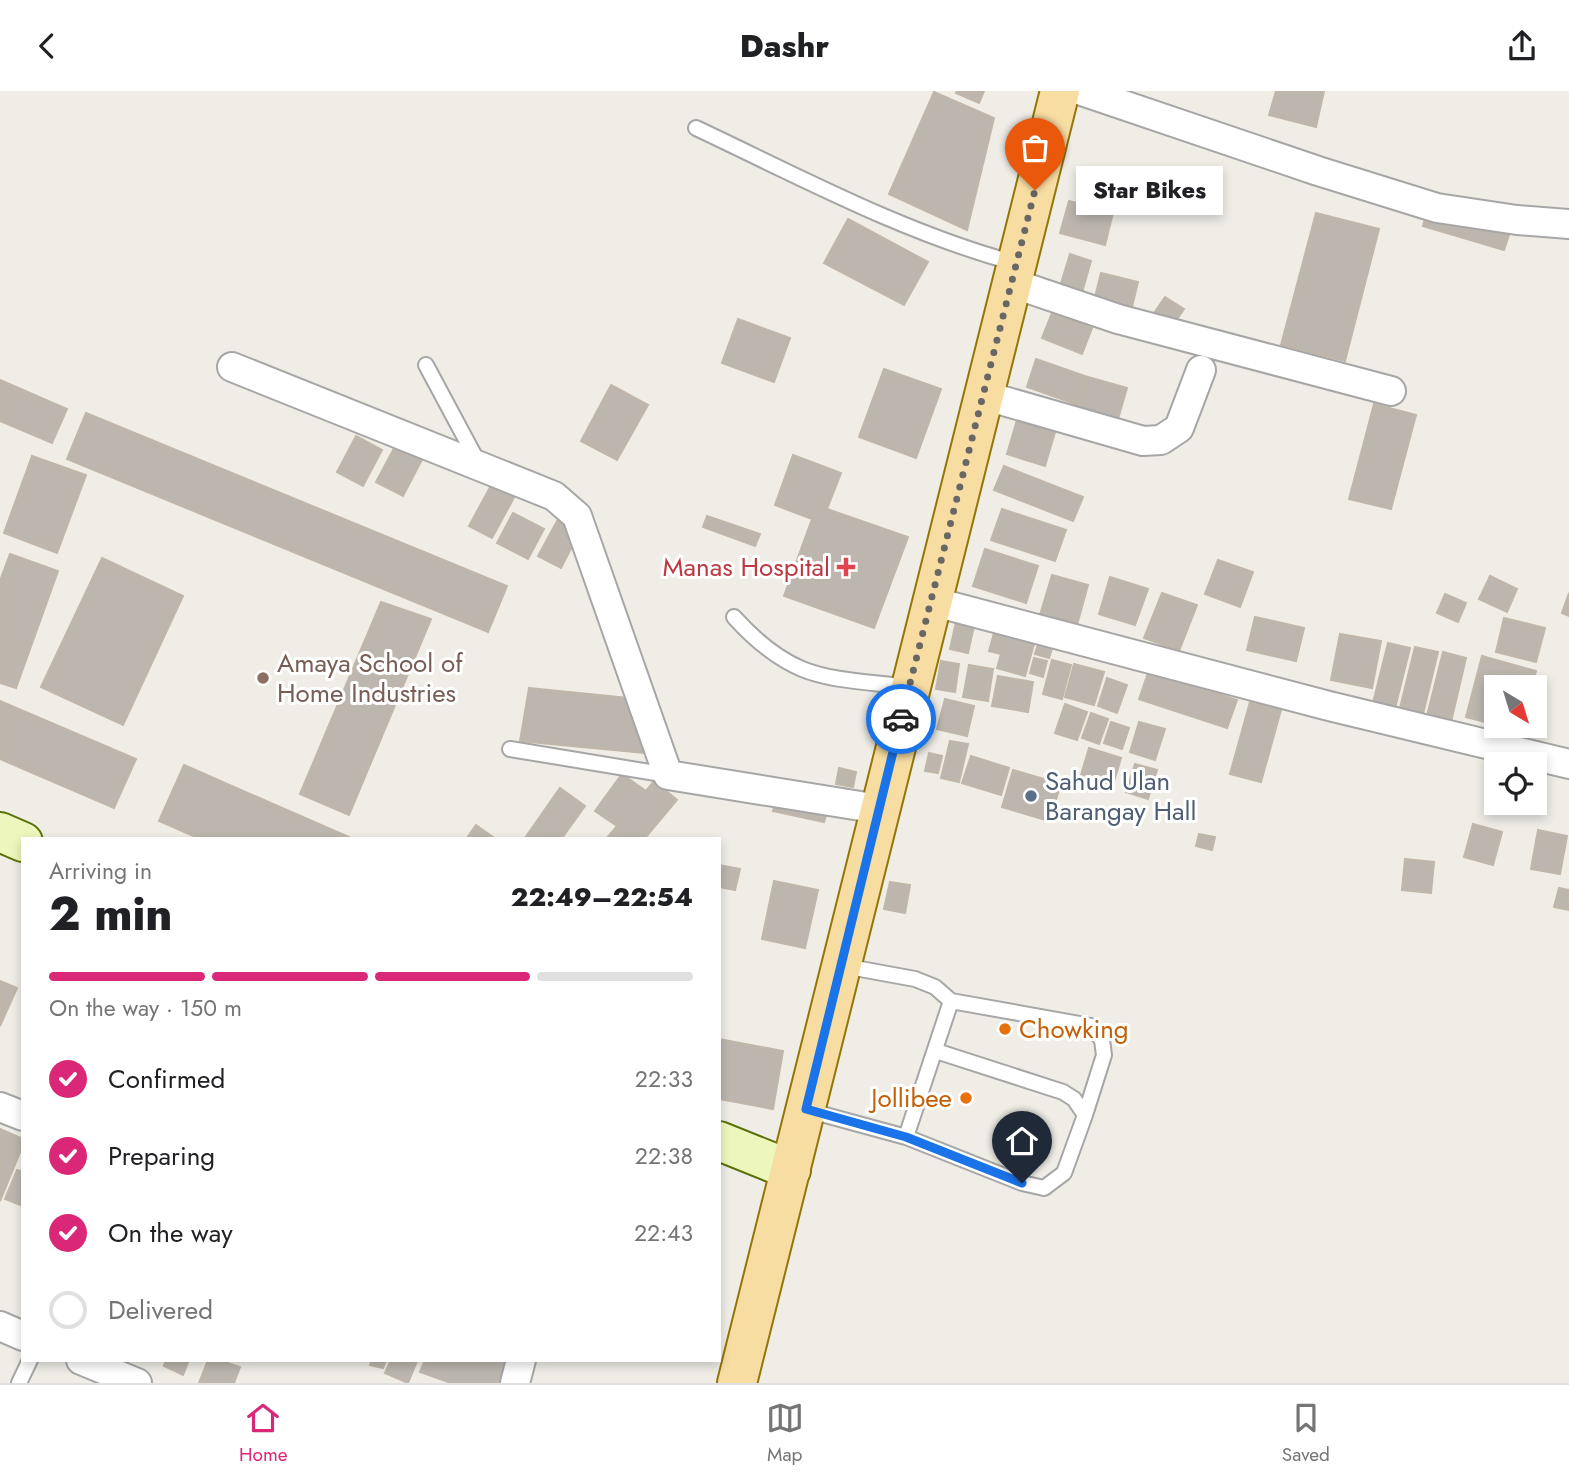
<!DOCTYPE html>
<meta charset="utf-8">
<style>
body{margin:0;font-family:Jost,sans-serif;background:#f2f2f2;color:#202124;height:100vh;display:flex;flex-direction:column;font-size:26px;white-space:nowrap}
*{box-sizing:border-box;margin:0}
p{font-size:23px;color:#757577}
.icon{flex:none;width:38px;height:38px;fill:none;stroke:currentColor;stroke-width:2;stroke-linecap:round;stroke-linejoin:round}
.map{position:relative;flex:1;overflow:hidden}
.drawer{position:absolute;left:21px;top:746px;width:700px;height:525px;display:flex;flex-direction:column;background:#fff;border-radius:0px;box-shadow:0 4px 10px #0003}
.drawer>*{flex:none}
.needle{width:46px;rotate:142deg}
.fabs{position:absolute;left:1484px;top:584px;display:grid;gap:14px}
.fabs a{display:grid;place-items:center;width:63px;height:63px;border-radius:0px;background:#fff;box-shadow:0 4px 10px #0003;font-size:35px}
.pin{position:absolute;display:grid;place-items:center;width:60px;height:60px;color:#fff;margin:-72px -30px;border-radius:50% 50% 50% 0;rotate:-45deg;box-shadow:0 0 7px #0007}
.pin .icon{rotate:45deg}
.courier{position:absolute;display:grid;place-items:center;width:70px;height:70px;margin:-35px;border:5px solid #1a73e8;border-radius:50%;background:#fff;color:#222;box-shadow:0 2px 9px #0007}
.bubble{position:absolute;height:49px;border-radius:0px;background:#fff;box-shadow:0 4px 10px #0003;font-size:23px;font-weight:800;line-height:49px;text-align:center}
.headline em{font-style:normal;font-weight:800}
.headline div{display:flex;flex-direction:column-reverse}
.headline{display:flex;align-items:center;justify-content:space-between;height:119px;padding:0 28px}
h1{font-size:46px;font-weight:800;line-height:52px}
.bar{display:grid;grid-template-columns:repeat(4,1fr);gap:10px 7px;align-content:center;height:84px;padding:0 28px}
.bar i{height:9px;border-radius:5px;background:#e0e0e0}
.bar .current{background:#db2777}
.bar p{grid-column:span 4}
ol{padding:0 28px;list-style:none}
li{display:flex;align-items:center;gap:21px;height:77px}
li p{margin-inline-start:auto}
li .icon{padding:7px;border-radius:50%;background:#db2777;color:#fff;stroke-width:4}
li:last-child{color:#757577}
li i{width:38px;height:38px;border:4px solid #e0e0e0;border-radius:50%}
header{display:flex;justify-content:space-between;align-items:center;height:91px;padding:0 28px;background:#fff;font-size:32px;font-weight:800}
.menu{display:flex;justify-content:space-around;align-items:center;height:98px;border-top:2px solid #e0e0e0;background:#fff;font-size:19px;color:#757577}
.menu a{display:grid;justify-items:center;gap:4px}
.menu .current{color:#db2777}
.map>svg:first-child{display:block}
.building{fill:#bcb6af;stroke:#c0b6a9;stroke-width:2}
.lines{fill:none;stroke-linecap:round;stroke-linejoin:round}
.service-casing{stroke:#a6a6a6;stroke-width:18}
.minor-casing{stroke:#a6a6a6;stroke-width:32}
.secondary-casing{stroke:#5a720a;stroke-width:42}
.primary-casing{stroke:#937607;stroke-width:42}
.service{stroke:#fff;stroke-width:14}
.minor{stroke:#fff;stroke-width:28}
.secondary{stroke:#edf7bc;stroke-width:38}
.primary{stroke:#f8dda3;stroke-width:38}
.done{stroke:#686765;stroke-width:7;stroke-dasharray:0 12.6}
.route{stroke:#1a73e8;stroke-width:9}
.health-dot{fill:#e0444e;stroke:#fff;stroke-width:2.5}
.education-dot{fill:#8d6e63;stroke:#fff;stroke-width:2.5}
.service-dot{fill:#5c6f8a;stroke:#fff;stroke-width:2.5}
.food-dot{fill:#e8710a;stroke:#fff;stroke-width:2.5}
.labels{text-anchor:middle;stroke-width:6;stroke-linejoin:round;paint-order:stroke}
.health-label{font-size:26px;fill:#be3a42;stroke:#fff;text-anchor:end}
.education-label{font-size:26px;fill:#785e54;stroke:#fff;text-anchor:start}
.service-label{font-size:26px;fill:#4e5e75;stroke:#fff;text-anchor:start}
.food-label{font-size:26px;fill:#c56008;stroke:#fff;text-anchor:start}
</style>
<header><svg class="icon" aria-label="back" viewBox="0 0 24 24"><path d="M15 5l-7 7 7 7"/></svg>Dashr<svg class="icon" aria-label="share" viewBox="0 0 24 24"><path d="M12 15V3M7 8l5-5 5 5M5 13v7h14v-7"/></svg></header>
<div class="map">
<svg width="1569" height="1292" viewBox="0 0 1569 1292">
<rect width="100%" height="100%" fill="#efede6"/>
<path class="building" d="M957 0H984L979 12 956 2Z
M1276 0H1324L1316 36 1269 24Z
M934 1 994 27 967 139 889 103Z
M1135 87 1137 101 1117 104 1115 90Z
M1069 110 1113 122 1105 154 1060 142Z
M1427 120 1509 144 1504 159 1423 135Z
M1316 122 1379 138 1345 270 1281 254Z
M848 128 928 171 904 214 824 172Z
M1070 163 1091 170 1081 205 1059 199Z
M1101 182 1138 191 1132 216 1095 206Z
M1165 206 1184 218 1171 237 1152 225Z
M1052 222 1092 237 1082 263 1042 247Z
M738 228 790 247 774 291 722 272Z
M1036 268 1088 286 1078 314 1027 296Z
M884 278 941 298 916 367 859 346Z
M1088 286 1127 297 1118 328 1079 317Z
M0 289 67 318 52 352 0 330Z
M611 294 648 314 617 369 581 350Z
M1374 313 1416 324 1391 418 1349 408Z
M1020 319 1058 331 1045 375 1007 363Z
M86 322 507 495 488 541 67 368Z
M356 345 382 359 363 395 337 381Z
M398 350 424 365 403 405 376 391Z
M793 364 841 382 827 418 908 446 874 537 784 505 812 428 775 414Z
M32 365 86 384 57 462 4 442Z
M1004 375 1083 406 1073 430 994 399Z
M494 389 517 401 492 447 469 435Z
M1002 418 1066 439 1055 470 991 449Z
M513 422 544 438 528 468 497 452Z
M707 425 760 443 755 455 703 436Z
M557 430 579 442 561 477 538 465Z
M985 458 1038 475 1026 512 973 495Z
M10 463 58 480 16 597 0 592V490Z
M102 467 183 505 123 634 41 596Z
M1218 469 1253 481 1240 516 1205 503Z
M1052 484 1088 494 1077 534 1040 524Z
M1490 485 1517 498 1507 521 1479 508Z
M1110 486 1148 498 1135 534 1099 523Z
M1162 502 1197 514 1179 560 1144 547Z
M1569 502V525L1562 522Z
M1445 503 1466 512 1458 531 1437 522Z
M381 511 431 528 349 724 300 703Z
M1255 526 1304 537 1296 570 1247 559Z
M1504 527 1545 537 1536 571 1496 561Z
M956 531 974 535 968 562 950 558Z
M996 535 1036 546 1025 585 997 577 1001 563 989 560Z
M1340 543 1381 550 1372 597 1331 589Z
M1040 547 1054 551 1049 567 1035 563Z
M1388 552 1410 557 1395 617 1373 612Z
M1415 556 1438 561 1423 623 1400 617Z
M1443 561 1466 567 1451 631 1427 625Z
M1482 565 1536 580 1531 597H1496V634L1466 626Z
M1034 567 1047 570 1043 586 1030 582Z
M1052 569 1071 574 1062 608 1043 603Z
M941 570 959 573 955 601 936 598Z
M1074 573 1104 581 1094 614 1065 606Z
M969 574 993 578 988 610 963 606Z
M1149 579 1237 609 1227 637 1139 608Z
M998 585 1033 591 1028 621 992 615Z
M1107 587 1127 594 1117 622 1098 615Z
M529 597 628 607 648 649 644 662 520 650Z
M945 608 974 615 967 645 937 638Z
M0 610 136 668 114 717 0 668Z
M1250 611 1281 619 1261 691 1230 683Z
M1065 613 1087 621 1077 649 1055 642Z
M1091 622 1108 628 1099 653 1082 647Z
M1111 631 1129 637 1122 658 1104 652Z
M1139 631 1165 638 1155 669 1130 661Z
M950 650 968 653 959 691 941 687Z
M1089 657 1121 667 1113 694 1081 684Z
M929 662 942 665 938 682 925 680Z
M971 665 1009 677 1001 704 962 692Z
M1135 673 1157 679 1148 708 1126 701Z
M184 674 351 747H198L159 730Z
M839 677 856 681 853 696 836 693Z
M1013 679 1061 693 1049 730 1002 716Z
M622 683 646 700 654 690 677 709 645 747H607L617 735 595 720Z
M560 697 585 715 562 747H525Z
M776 710 827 721 824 731 773 720Z
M1473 733 1502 741 1493 774 1464 766Z
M476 734 493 746V747H467Z
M1538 739 1567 745 1560 783 1531 778Z
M1199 743 1215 746 1212 759 1196 755Z
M1405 768 1434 771 1431 802 1402 799Z
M719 774 740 778 735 799 719 796Z
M774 790 818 799 805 857 762 848Z
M890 791 910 794 905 822 884 818Z
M1559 797 1569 799V819L1554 816Z
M0 890 17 897 0 935Z
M719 948 783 960 773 1018 719 1008Z
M0 1038 23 1048V1054L0 1110Z
M17 1079 23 1081V1115L5 1108Z
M166 1269H189L183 1284 164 1275Z
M208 1269H219L240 1276 234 1292H199Z
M372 1269H386L383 1277 370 1274Z
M391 1269 417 1270 408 1292 385 1282Z
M425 1269H511L503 1292H451L420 1281Z"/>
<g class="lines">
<g class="service-casing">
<path id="service" d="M696 37C800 86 904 142 1015 172
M426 274 479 373
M734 526C752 546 776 567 802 578 834 591 874 591 908 596
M510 658 668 684
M844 875 915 888 935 896 951 910 906 1046
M951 910 1091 935 1102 949 1104 964 1085 1024
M807 1019 906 1046 1022 1092 1044 1097 1064 1082 1085 1024 1074 1008 1063 1001 936 960
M19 1292 30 1269"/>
</g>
<g class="minor-casing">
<path id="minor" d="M1082 0 1318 80 1437 117 1517 129 1569 133
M1012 192 1118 228 1391 300
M232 276 554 405 577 425 668 684 879 718
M983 304 1143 350 1161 349 1179 337 1201 279
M931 510 1329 615 1569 673
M0 1016 23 1025
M0 1235 23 1245
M81 1269 137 1292
M515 1292 521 1269"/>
</g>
<g class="secondary-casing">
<path id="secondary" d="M0 741 23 751
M719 1050 791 1079"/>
</g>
<g class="primary-casing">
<path id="primary" d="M737 1292 1060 0"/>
</g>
<use href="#service" class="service"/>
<use href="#minor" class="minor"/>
<use href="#secondary" class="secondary"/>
<use href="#primary" class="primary"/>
</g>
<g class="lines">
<path class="done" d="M901 628 1035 99"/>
<path class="route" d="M901 628 806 1018 906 1046 1022 1092"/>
</g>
<path class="health-dot" d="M842.5 465.5h7v7h7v7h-7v7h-7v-7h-7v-7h7z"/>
<circle class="education-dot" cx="263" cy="587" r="7"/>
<circle class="service-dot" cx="1031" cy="705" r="7"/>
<g class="food-dot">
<circle cx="1005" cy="938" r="7"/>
<circle cx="966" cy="1007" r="7"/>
</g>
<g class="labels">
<g class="health-label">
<text x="830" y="485">Manas Hospital</text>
</g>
<g class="education-label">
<text x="277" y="581">Amaya School of<tspan x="277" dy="30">Home Industries</tspan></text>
</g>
<g class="service-label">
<text x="1045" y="699">Sahud Ulan<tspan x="1045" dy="30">Barangay Hall</tspan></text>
</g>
<g class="food-label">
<text x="1019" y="947">Chowking</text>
<text x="952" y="1016" text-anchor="end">Jollibee</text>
</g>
</g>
</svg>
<div class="fabs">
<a><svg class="needle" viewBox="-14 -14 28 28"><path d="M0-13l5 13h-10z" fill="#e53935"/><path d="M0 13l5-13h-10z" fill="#757577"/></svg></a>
<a><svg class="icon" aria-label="locate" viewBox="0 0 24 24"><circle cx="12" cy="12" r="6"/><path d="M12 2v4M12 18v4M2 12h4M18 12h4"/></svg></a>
</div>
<div class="pin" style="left:1035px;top:99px;background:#ea580c"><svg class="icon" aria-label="bag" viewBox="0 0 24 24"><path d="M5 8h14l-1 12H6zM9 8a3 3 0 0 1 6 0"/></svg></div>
<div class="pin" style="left:1022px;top:1092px;background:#1f2937"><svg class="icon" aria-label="home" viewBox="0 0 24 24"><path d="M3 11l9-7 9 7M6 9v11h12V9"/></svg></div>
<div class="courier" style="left:901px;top:628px"><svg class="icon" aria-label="car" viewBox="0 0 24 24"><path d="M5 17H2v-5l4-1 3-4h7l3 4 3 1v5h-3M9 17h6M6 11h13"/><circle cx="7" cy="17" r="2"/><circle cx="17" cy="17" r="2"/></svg></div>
<div class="bubble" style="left:1076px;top:75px;width:147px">Star Bikes</div>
<section class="drawer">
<div class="headline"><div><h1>2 min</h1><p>Arriving in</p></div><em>22:49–22:54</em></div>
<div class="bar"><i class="current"></i><i class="current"></i><i class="current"></i><i></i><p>On the way · 150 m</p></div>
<ol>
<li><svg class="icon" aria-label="check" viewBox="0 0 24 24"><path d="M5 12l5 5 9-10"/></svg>Confirmed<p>22:33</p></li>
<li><svg class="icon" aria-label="check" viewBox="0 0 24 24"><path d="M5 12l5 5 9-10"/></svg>Preparing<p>22:38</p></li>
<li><svg class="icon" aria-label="check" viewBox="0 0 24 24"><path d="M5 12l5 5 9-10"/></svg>On the way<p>22:43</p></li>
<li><i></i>Delivered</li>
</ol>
</section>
</div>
<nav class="menu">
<a class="current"><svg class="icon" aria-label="home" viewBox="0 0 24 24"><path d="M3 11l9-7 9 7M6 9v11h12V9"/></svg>Home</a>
<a><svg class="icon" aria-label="map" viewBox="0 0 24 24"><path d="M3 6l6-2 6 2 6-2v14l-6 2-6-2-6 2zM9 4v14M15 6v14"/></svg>Map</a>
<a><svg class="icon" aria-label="saved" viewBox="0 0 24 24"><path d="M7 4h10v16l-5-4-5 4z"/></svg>Saved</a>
</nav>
